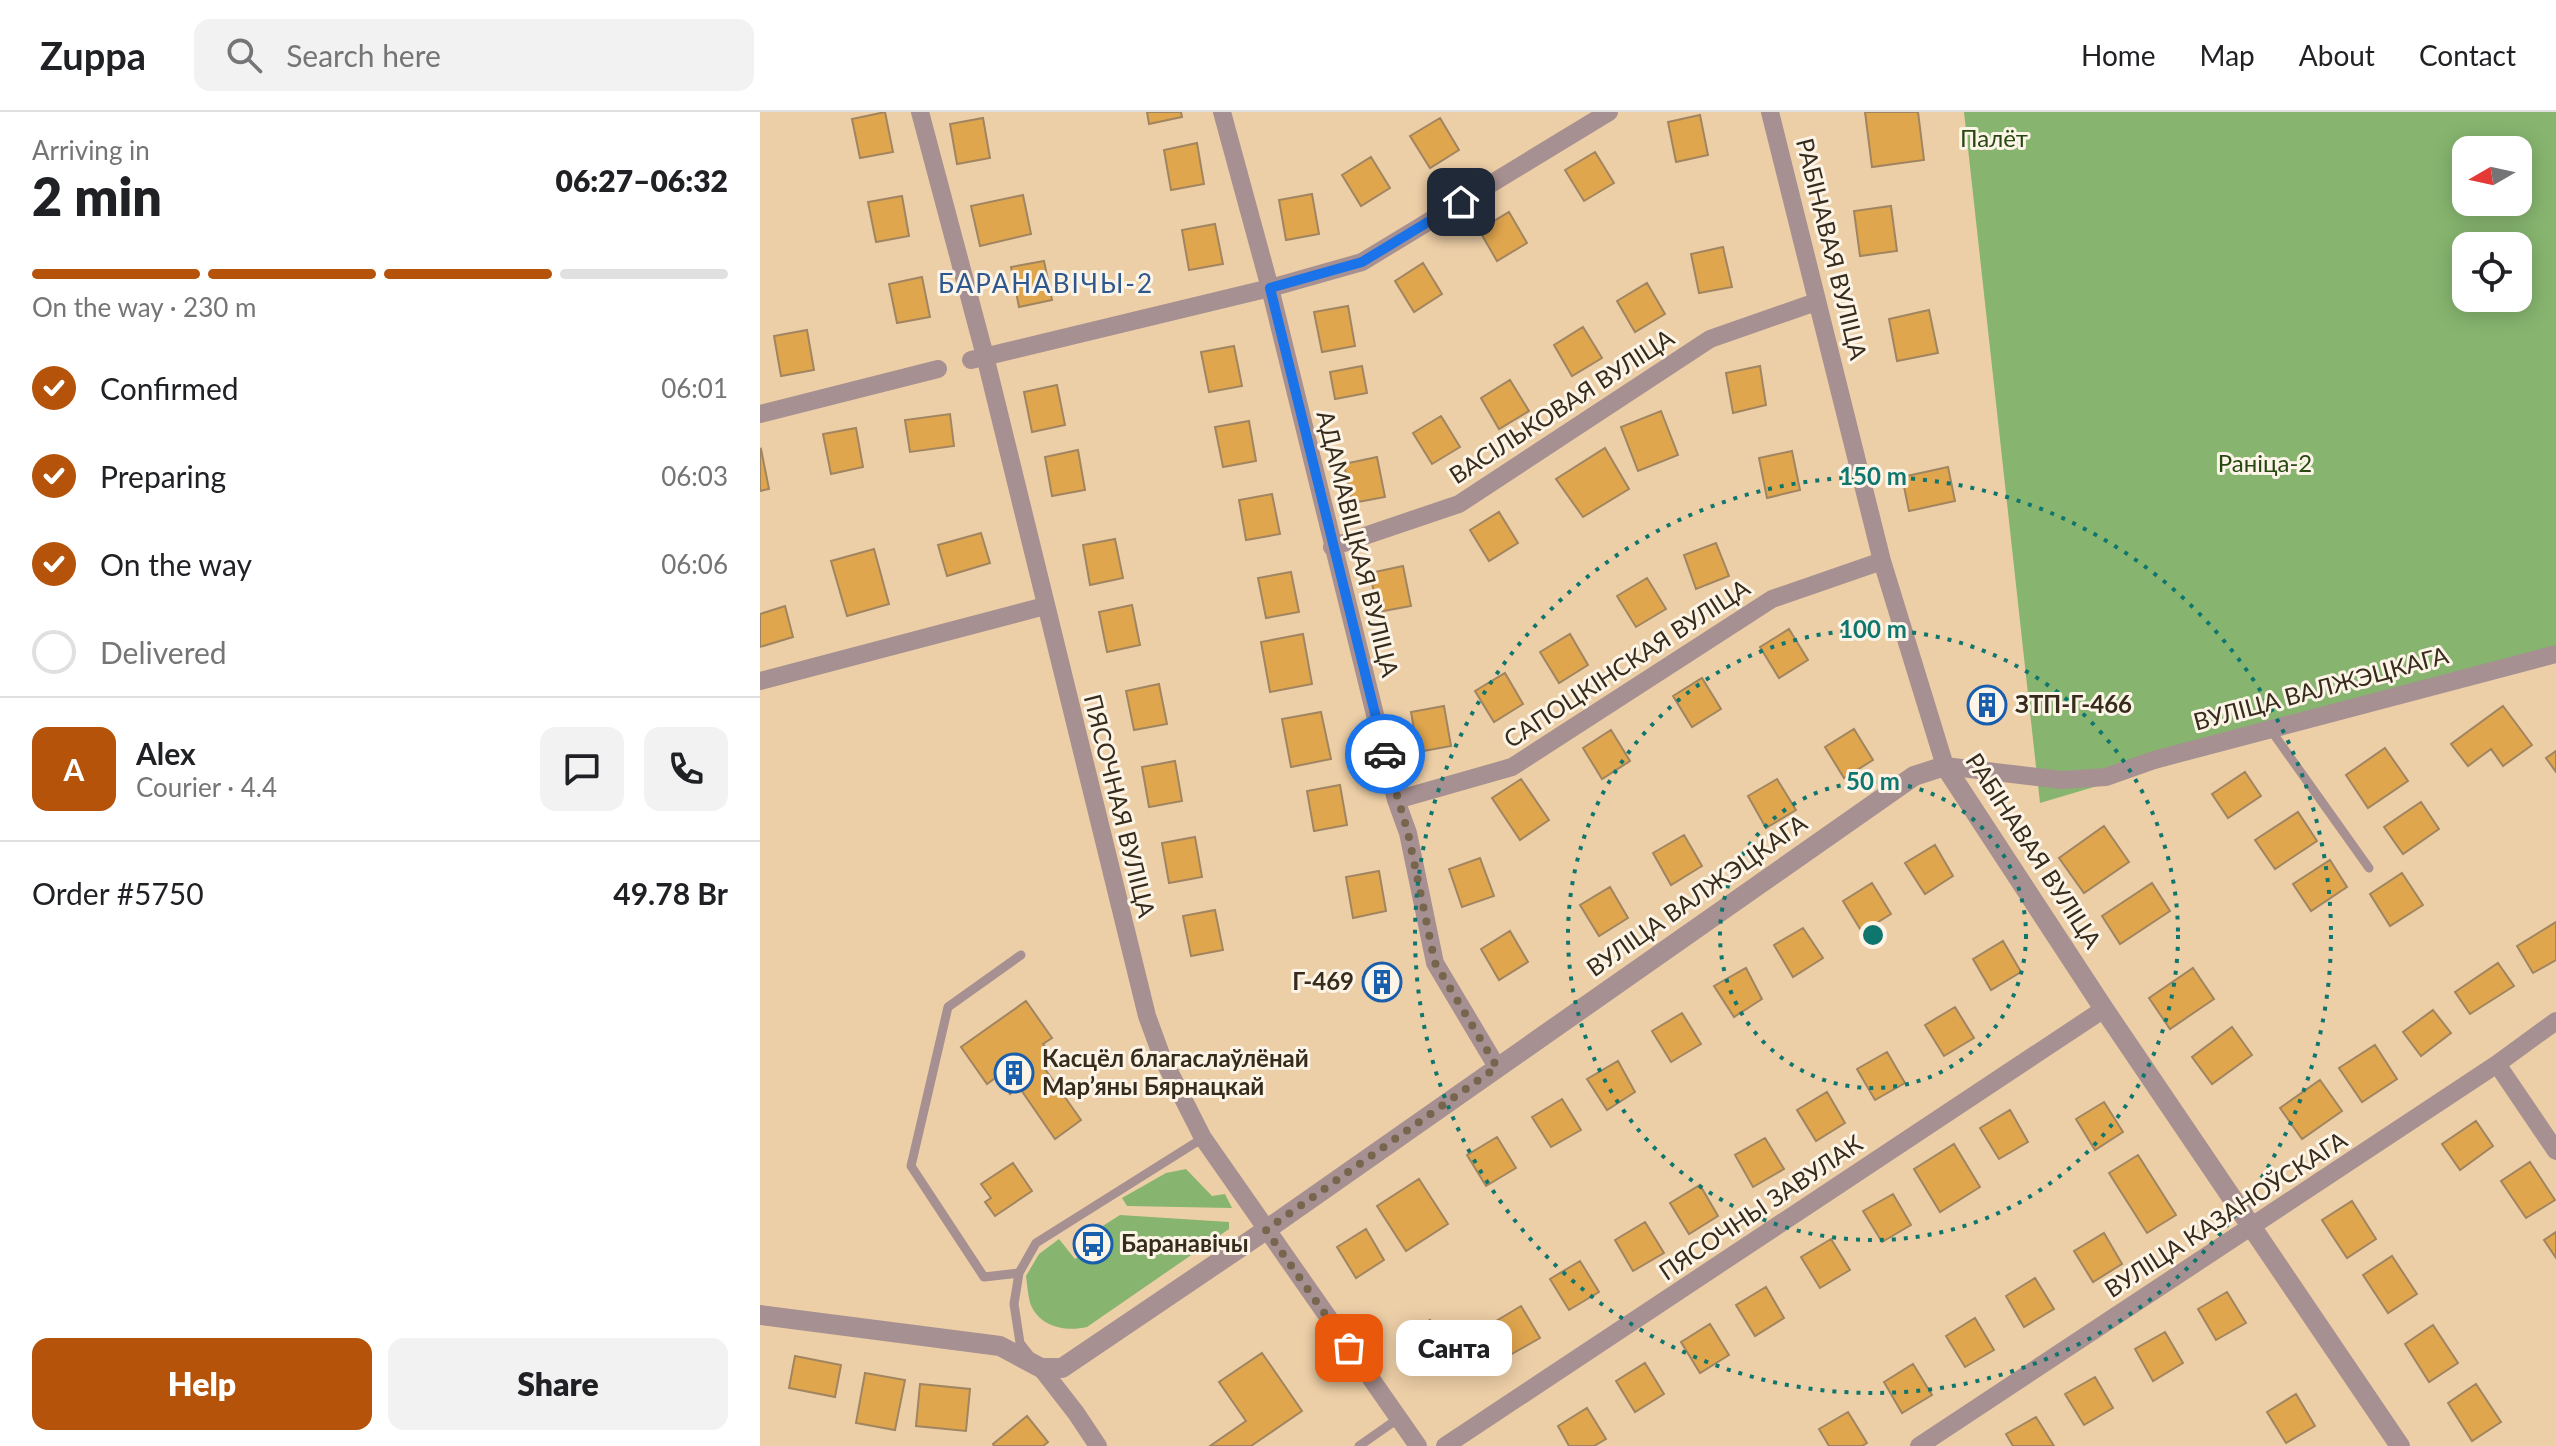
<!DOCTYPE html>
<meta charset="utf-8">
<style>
body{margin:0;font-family:Lato,sans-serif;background:#f2f2f2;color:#202124;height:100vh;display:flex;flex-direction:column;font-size:30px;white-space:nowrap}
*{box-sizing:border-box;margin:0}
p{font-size:26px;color:#757577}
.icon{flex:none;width:44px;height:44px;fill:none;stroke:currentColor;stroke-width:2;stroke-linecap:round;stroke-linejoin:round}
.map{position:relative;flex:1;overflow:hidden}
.drawer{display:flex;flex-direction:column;background:#fff;width:760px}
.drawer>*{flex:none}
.needle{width:52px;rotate:261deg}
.fabs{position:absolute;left:1692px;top:24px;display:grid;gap:16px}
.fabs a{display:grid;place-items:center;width:80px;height:80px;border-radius:16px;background:#fff;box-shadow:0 4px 20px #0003;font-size:40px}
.pin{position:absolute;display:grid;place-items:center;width:68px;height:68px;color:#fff;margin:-34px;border-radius:16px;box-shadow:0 4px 12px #0006}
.courier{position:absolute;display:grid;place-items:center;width:80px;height:80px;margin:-40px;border:6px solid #1a73e8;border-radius:50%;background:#fff;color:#222;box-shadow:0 2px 10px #0007}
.bubble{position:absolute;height:56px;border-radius:16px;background:#fff;box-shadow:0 4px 20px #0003;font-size:26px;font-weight:800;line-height:56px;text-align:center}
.head em{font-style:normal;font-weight:800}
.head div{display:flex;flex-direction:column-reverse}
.head{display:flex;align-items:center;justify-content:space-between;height:136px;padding:0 32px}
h1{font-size:52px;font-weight:800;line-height:60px}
.bar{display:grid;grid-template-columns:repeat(4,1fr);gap:12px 8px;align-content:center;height:96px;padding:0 32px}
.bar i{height:10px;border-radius:6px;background:#e0e0e0}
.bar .current{background:#b45309}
.bar p{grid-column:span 4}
.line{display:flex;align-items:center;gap:20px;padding:0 32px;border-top:2px solid #e0e0e0}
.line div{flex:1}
.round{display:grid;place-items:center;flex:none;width:84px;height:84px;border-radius:16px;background:#f2f2f2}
ol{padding:0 32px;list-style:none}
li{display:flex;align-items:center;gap:24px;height:88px}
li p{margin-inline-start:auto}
li .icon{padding:8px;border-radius:50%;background:#b45309;color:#fff;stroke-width:4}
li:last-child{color:#757577}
li i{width:44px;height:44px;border:4px solid #e0e0e0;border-radius:50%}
.primary-button{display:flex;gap:16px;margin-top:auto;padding:16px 32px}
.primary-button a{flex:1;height:92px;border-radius:16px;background:#b45309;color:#fff;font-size:32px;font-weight:800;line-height:92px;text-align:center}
.primary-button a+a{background:#f2f2f2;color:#202124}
header{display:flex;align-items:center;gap:48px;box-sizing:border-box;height:112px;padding:0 40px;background:#fff;border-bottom:2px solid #e0e0e0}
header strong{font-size:38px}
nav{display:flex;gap:44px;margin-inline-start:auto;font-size:28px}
.search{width:560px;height:72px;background:#f2f2f2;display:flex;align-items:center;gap:20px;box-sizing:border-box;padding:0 28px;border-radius:16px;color:#757577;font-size:30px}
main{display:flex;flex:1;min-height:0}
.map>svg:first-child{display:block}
.green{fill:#87b56f;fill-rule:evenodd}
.building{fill:#e0a64e;stroke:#a08560;stroke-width:2}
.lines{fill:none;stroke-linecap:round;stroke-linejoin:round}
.service{stroke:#a79091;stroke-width:9}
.minor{stroke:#a79091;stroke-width:18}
.tertiary{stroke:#a79091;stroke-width:20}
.done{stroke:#77654d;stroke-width:8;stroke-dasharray:0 14.4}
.route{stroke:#1a73e8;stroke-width:10}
.ring{fill:none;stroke:#0f766e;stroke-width:4;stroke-dasharray:4 8}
.labels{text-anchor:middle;stroke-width:6;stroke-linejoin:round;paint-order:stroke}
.park-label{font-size:24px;fill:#264810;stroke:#fdf4e8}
.street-label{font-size:24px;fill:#372c1c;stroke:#fdf4e8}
.poi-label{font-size:24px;font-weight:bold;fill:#372c1c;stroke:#fdf4e8;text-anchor:start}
.neighbourhood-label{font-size:26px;letter-spacing:2px;fill:#2e588d;stroke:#fdf4e8}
.centre{fill:#0f766e;stroke:#fdf4e8;stroke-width:4}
.ring-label{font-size:24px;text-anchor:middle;font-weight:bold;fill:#0f766e;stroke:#fdf4e8;stroke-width:6;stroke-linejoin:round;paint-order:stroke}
</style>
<header>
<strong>Zuppa</strong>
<div class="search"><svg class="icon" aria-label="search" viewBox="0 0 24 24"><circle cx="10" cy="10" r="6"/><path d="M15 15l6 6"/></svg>Search here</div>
<nav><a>Home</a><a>Map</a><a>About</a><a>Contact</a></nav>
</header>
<main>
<section class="drawer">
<div class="head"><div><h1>2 min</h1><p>Arriving in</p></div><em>06:27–06:32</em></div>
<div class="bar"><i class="current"></i><i class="current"></i><i class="current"></i><i></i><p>On the way · 230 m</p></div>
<ol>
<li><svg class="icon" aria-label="check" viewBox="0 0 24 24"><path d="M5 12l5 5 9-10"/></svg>Confirmed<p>06:01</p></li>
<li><svg class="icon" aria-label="check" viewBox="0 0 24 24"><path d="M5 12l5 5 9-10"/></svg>Preparing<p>06:03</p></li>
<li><svg class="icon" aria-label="check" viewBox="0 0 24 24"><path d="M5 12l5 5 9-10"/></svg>On the way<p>06:06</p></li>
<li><i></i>Delivered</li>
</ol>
<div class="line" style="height:144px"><b class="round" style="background:#b45309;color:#fff">A</b><div><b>Alex</b><p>Courier · 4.4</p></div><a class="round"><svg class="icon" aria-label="chat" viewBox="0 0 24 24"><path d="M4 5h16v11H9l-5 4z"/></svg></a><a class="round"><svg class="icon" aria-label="phone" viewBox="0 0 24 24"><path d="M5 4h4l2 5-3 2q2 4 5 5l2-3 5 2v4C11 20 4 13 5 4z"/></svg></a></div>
<div class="line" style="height:104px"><div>Order #5750</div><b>49.78 Br</b></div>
<div class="primary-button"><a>Help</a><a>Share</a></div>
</section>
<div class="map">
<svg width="1796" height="1334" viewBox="0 0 1796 1334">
<rect width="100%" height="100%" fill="#edcfa7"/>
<path class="green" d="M1204 0H1796V538L1280 691ZM1706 38H1758V90H1706ZM1706 134H1758V186H1706Z
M426 1057 452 1084 465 1082 472 1096 367 1094 362 1086 406 1061Z
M360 1103 469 1110V1117L327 1215C305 1220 279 1215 270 1191 268 1183 267 1172 266 1164L279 1142 299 1127 315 1147 337 1133 330 1122Z"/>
<path class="building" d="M125 0 133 40 100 46 92 7Z
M387 0H421L422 5 389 12Z
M1105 0H1158L1164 48 1112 55Z
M940 3 948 43 916 50 908 10Z
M223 6 230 46 197 52 190 12Z
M680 6 699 38 670 56 650 24Z
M437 31 444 72 411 78 404 38Z
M835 40 854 71 824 89 805 58Z
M611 45 630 76 601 94 582 63Z
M552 82 559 122 526 128 519 88Z
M263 83 271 122 220 134 211 94Z
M142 84 149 124 116 130 108 90Z
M1131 94 1137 139 1100 144 1094 99Z
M749 100 767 131 737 149 719 118Z
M455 112 463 152 429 158 422 118Z
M963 135 972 175 939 181 931 142Z
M284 149 292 188 259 195 251 155Z
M663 151 682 182 654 200 635 169Z
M162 165 170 205 137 211 129 172Z
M887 171 905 202 875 220 857 189Z
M588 194 595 234 562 240 554 200Z
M1169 198 1178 241 1137 249 1129 207Z
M823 215 842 246 812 264 794 233Z
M47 218 54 258 21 264 14 224Z
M474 234 482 274 449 280 441 240Z
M602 254 607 281 575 287 570 260Z
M1000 254 1006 293 973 301 966 261Z
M750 268 769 299 739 317 721 286Z
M297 273 305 313 272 320 264 280Z
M901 299 918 343 878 359 861 315Z
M190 302 194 334 150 340 145 308Z
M681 304 700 335 672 352 653 321Z
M489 309 496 349 463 355 455 315Z
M96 316 103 355 71 362 63 322Z
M845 336 869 377 823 405 796 367Z
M1 337 9 377 0 379V338Z
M318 338 325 378 292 384 285 345Z
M1032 339 1040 378 1007 386 999 346Z
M617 345 625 385 592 391 584 352Z
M1188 355 1195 389 1149 399 1142 365Z
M512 382 520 422 486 428 479 388Z
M739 400 758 431 729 449 710 418Z
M221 421 230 451 187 464 178 433Z
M355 427 363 466 330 473 323 433Z
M956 431 969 464 936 477 924 443Z
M114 437 129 492 87 504 71 449Z
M643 454 651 494 618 500 610 461Z
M531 460 539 500 506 506 498 466Z
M887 466 906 497 876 515 857 484Z
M372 493 380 533 347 540 339 500Z
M25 494 33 525 0 535V502Z
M1029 517 1048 548 1019 566 1000 535Z
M543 522 552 572 510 580 501 530Z
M810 522 828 553 799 571 780 540Z
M745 561 763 592 734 610 715 579Z
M942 566 961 597 932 615 913 584Z
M399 572 407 612 374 618 366 579Z
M1232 583 1238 597 1222 604 1215 590Z
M684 594 691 634 658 640 651 600Z
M1743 594 1772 633 1743 654 1731 637 1708 654 1691 632Z
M561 600 571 647 531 655 522 607Z
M1094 617 1113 648 1084 666 1065 635Z
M851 618 870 649 842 667 823 636Z
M1625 636 1648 669 1608 696 1586 663Z
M1796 639V660L1786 646Z
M415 649 422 689 389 695 382 655Z
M1485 660 1501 684 1468 706 1452 682Z
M761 667 789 708 760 728 732 686Z
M1017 667 1036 698 1006 716 988 684Z
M580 673 587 713 554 719 547 679Z
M1661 690 1679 717 1643 742 1624 715Z
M1538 700 1557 729 1515 757 1495 728Z
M1344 714 1369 750 1324 781 1299 746Z
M924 723 942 754 911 773 893 741Z
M435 725 442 765 409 771 402 731Z
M1175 733 1193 764 1165 782 1145 751Z
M720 746 734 784 702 795 689 757Z
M1570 748 1587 775 1551 799 1533 772Z
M619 759 626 799 593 806 586 765Z
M1642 761 1663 793 1630 814 1610 782Z
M1112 771 1131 802 1102 820 1083 789Z
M1392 771 1410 799 1360 832 1342 804Z
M850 775 868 806 839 824 820 793Z
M455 798 463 838 431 844 423 804Z
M1796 810V848L1773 861 1757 834Z
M1043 816 1063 846 1033 865 1014 833Z
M750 819 768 850 739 868 721 837Z
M1243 829 1261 860 1231 878 1213 847Z
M626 851 641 875 619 889 603 865Z
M1738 851 1754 874 1710 902 1695 880Z
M986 856 1002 887 974 905 954 874Z
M1433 856 1454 887 1410 917 1389 886Z
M266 889 292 926 283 932 296 950 285 957 321 1008 295 1027 259 975 250 982 238 964 227 972 201 935Z
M1195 895 1214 926 1184 944 1165 913Z
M1673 898 1691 921 1661 944 1643 920Z
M922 901 941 932 911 950 892 919Z
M1472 915 1492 943 1452 972 1432 945Z
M1615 933 1637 967 1602 990 1579 956Z
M1127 940 1145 971 1115 988 1097 957Z
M858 949 875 980 847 998 827 967Z
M1560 968 1582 999 1542 1027 1520 996Z
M1067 980 1085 1011 1056 1029 1037 998Z
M802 987 821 1018 791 1035 772 1005Z
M1344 990 1363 1020 1335 1038 1316 1007Z
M1250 998 1268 1030 1239 1047 1220 1016Z
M1716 1009 1733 1034 1700 1058 1682 1032Z
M737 1025 756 1056 726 1074 707 1043Z
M1005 1026 1024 1057 993 1075 975 1043Z
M1194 1032 1220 1075 1180 1100 1154 1057Z
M1378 1043 1416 1103 1387 1121 1349 1061Z
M1770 1050 1795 1088 1766 1106 1741 1069Z
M253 1051 272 1079 235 1104 225 1090 231 1086 221 1072Z
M659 1067 688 1112 646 1139 617 1094Z
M940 1073 958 1104 929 1122 910 1091Z
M1133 1082 1151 1113 1122 1130 1103 1099Z
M1592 1089 1616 1127 1587 1146 1562 1108Z
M885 1110 904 1141 873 1159 855 1128Z
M606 1117 624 1148 596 1166 577 1135Z
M1796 1120V1146L1784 1128Z
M1344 1121 1362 1152 1333 1170 1314 1139Z
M1071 1127 1090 1158 1060 1176 1041 1145Z
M1632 1144 1657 1182 1628 1201 1603 1163Z
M820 1149 839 1180 809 1198 790 1167Z
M1275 1166 1294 1197 1264 1215 1246 1184Z
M1006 1175 1024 1206 995 1224 976 1193Z
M1467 1180 1486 1211 1456 1228 1438 1197Z
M761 1194 780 1226 750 1243 731 1212Z
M1215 1206 1234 1238 1205 1255 1186 1224Z
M670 1208 689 1239 660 1257 641 1226Z
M950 1212 969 1243 940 1261 921 1230Z
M1673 1213 1698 1251 1669 1270 1645 1232Z
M1405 1220 1423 1251 1393 1269 1375 1237Z
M502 1241 542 1299 491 1334H450L486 1309 459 1270Z
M35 1244 81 1253 75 1285 29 1276Z
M885 1251 904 1282 875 1300 856 1269Z
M1153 1252 1172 1283 1142 1301 1124 1270Z
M105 1261 145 1268 135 1318 96 1311Z
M1335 1265 1353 1296 1324 1313 1305 1282Z
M160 1272 210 1277 206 1319 156 1314Z
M1716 1272 1741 1310 1712 1329 1688 1291Z
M1536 1282 1555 1314 1526 1331 1507 1300Z
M827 1296 846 1327 834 1334H809L798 1314Z
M1088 1300 1107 1331 1102 1334H1069L1059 1317Z
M267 1304 288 1330 283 1334H234L233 1332Z
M1276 1305 1294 1334H1253L1246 1322Z"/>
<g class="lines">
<path class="service" d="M1510 617 1609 756
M259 1161 224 1165 151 1054 188 895 261 843
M271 1245 260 1231 254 1192 259 1161 276 1131 443 1026
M599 1334 639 1306"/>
<path class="minor" d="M160 0 225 244 387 904 402 945 443 1026 658 1334
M462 0 510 176 636 688 648 721 675 851 737 955
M1010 0 1122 449 1185 654 1302 668 1346 665 1394 648 1796 542
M211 248 510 176 602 150 849 0
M0 302 178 257
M572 435 699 392 950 227 1056 190
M0 569 285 494
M636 688 752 655 1012 487 1122 449
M1737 952 1796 1039
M281 1256 316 1301 338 1334
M685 1334 1344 897
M1159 1334 1737 952 1796 909"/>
<path class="tertiary" d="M0 1203 240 1234 281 1256H302L506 1118 1154 664 1185 654 1344 897 1640 1334"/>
</g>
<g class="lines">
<path class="done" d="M589 1236 506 1118 737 955 675 851 648 721 625 642"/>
<path class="route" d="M625 642 510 176 602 150 701 90"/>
</g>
<g class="ring">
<circle cx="1113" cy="823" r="153"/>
<circle cx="1113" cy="823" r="305"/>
<circle cx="1113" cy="823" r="458"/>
</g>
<defs>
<g id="building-ring" transform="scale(2)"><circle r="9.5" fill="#fdf4e8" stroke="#195dad" stroke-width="1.5"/><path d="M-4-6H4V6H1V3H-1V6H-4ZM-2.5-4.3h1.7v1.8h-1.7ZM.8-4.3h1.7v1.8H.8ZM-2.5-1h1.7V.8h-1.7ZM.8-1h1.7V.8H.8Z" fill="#195dad"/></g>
<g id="bus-ring" transform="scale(2)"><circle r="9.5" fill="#fdf4e8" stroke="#195dad" stroke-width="1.5"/><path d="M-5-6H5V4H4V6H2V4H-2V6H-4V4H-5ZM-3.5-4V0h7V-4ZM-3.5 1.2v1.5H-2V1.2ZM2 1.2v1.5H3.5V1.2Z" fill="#195dad"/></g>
</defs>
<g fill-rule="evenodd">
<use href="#building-ring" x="1227" y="593"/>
<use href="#building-ring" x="622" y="870"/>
<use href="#building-ring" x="254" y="961"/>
<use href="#bus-ring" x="333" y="1132"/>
</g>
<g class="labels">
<g class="park-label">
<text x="1234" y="35">Палёт</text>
<text x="1505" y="360">Раніца-2</text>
</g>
<g class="street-label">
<text transform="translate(1071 137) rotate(76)" y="8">РАБІНАВАЯ ВУЛІЦА</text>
<text transform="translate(802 295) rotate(-33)" y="8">ВАСІЛЬКОВАЯ ВУЛІЦА</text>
<text transform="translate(597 432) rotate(76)" y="8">АДАМАВІЦКАЯ ВУЛІЦА</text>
<text transform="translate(867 552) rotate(-33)" y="8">САПОЦКІНСКАЯ ВУЛІЦА</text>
<text transform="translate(1561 577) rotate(-15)" y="8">ВУЛІЦА ВАЛЖЭЦКАГА</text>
<text transform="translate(359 694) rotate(76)" y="8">ПЯСОЧНАЯ ВУЛІЦА</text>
<text transform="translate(1273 739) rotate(57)" y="8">РАБІНАВАЯ ВУЛІЦА</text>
<text transform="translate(937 784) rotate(-35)" y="8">ВУЛІЦА ВАЛЖЭЦКАГА</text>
<text transform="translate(1001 1096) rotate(-34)" y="8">ПЯСОЧНЫ ЗАВУЛАК</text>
<text transform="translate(1466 1103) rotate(-33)" y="8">ВУЛІЦА КАЗАНОЎСКАГА</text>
</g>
<g class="poi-label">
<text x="1255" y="601">ЗТП-Г-466</text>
<text x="594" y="878" text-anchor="end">Г-469</text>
<text x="282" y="955">Касцёл благаслаўлёнай<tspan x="282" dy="28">Мар’яны Бярнацкай</tspan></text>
<text x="361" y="1140">Баранавічы</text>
</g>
<g class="neighbourhood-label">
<text x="286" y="181">БАРАНАВІЧЫ-2</text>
</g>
</g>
<circle cx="1113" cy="823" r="12" class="centre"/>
<g class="ring-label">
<text x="1113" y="373">150 m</text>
<text x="1113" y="526">100 m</text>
<text x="1113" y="678">50 m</text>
</g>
</svg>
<div class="fabs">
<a><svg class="needle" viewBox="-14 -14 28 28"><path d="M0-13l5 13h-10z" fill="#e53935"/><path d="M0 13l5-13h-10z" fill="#757577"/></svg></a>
<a><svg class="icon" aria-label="locate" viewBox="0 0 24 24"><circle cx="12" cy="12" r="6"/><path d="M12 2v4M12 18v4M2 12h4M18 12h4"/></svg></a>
</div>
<div class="pin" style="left:589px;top:1236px;background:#ea580c"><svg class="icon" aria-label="bag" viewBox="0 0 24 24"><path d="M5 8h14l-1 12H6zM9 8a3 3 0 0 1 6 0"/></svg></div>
<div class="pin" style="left:701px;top:90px;background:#1f2937"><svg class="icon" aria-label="home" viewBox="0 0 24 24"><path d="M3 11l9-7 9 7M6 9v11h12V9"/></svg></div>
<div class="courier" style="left:625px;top:642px"><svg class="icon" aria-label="car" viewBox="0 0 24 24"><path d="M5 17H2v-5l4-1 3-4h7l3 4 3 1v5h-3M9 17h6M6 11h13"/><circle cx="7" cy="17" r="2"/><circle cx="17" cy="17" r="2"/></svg></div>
<div class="bubble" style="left:636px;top:1208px;width:116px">Санта</div>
</div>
</main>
